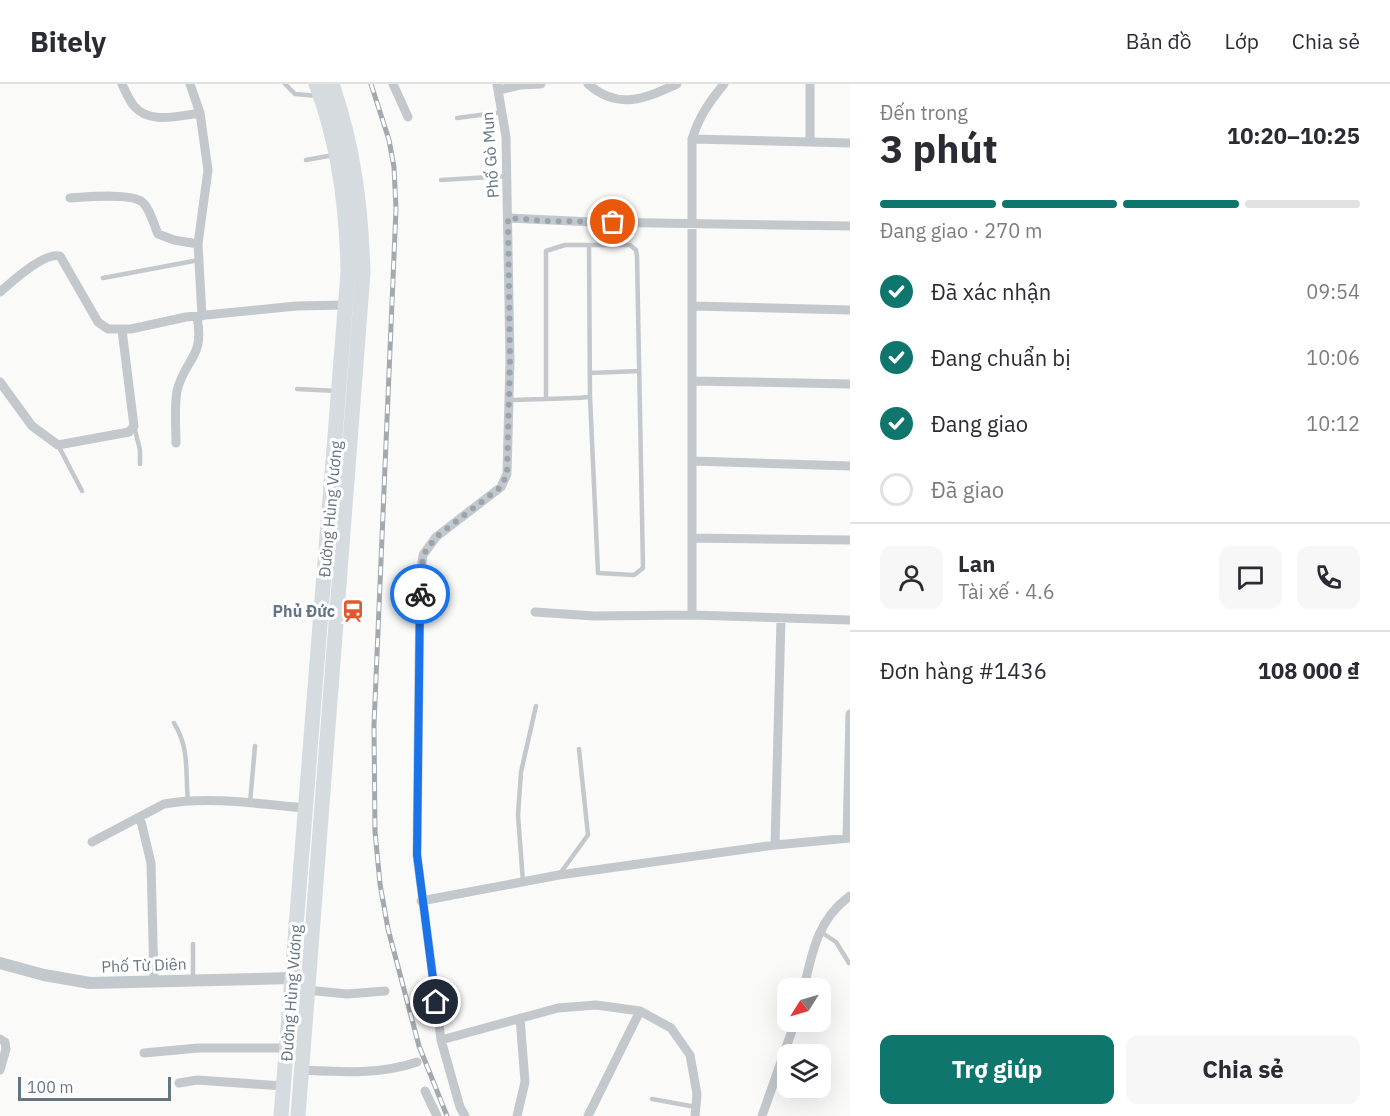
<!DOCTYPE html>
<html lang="vi">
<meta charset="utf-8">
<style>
body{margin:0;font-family:"IBM Plex Sans",sans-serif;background:#f7f7f7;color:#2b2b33;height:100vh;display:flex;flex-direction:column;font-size:22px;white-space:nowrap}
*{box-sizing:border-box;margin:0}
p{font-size:20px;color:#7c7c81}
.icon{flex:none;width:33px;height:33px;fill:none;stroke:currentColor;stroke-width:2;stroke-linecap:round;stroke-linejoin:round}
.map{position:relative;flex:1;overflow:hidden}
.drawer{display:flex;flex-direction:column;background:#fff;width:540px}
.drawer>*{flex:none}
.needle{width:39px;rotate:233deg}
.tools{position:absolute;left:777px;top:894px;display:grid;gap:12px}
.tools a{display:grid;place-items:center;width:54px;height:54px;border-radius:12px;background:#fff;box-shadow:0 6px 24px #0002;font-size:30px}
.scale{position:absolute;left:18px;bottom:15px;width:153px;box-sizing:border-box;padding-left:6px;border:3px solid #657683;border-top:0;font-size:16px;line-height:21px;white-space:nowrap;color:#657683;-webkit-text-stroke:4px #fff;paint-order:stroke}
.pin{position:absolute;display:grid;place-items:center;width:51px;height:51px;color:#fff;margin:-26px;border:3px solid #fff;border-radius:50%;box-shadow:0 2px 6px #0007}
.courier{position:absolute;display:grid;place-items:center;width:60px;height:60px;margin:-30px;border:4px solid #1a73e8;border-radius:50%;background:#fff;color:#222;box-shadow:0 2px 8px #0007}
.head em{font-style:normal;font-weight:700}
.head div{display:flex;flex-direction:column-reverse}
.head{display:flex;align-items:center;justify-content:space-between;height:102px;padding:0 30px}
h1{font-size:39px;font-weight:700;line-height:45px}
.bar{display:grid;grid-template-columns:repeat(4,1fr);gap:9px 6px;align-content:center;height:72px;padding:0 30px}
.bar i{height:8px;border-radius:4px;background:#e1e1e2}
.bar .selected{background:#0f766e}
.bar p{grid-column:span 4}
.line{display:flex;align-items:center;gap:15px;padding:0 30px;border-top:2px solid #e1e1e2}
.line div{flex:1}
.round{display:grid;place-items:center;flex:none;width:63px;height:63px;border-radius:12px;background:#f7f7f7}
ol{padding:0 30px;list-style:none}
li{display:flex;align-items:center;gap:18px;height:66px}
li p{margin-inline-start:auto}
li .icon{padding:6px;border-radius:50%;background:#0f766e;color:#fff;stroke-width:4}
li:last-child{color:#7c7c81}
li i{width:33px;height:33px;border:3px solid #e1e1e2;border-radius:50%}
.action{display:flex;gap:12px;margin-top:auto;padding:12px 30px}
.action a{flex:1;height:69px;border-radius:12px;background:#0f766e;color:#fff;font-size:24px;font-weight:700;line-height:69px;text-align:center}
.action a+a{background:#f7f7f7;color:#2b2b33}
header{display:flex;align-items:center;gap:36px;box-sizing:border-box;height:84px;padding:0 30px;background:#fff;border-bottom:2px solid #e1e1e2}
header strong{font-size:28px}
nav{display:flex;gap:33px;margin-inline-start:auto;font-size:21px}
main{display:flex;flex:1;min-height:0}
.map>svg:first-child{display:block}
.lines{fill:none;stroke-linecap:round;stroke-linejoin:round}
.service{stroke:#c3c8cc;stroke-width:4.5}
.minor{stroke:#c3c8cc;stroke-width:9}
.tertiary{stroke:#c3c8cc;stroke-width:12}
.trunk{stroke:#d6dbdf;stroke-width:15}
.rail-casing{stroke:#a2aab0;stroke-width:5}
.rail{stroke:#fff;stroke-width:3;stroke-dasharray:9;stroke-linecap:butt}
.done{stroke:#99a4ac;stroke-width:6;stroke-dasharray:0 10.8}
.route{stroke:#1a73e8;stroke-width:8}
.labels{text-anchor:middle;stroke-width:6;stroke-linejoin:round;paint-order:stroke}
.street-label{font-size:16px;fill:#657683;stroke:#fff}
.poi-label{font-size:16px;font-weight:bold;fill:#657683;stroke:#fff;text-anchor:end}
</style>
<header>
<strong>Bitely</strong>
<nav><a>Bản đồ</a><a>Lớp</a><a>Chia sẻ</a></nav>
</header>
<main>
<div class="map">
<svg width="850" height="1032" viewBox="0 0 850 1032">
<rect width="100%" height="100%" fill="#fafaf8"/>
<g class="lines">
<path class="service" d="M285 0 295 10 318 12
M457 34 503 28
M306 76 334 71
M441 96 507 92
M589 162 590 313
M103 194 199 176
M590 289 639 287
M297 305 337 307
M509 316C536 315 564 315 590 313L598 489 634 491 643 484 637 172 636 166 630 161H565L546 167V315
M134 342 140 366V380
M58 361 82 407
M174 639C190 665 185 687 188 717
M250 719 255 662
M559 791 588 751 579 665
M523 798 518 731 521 688 536 622
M821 848 836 858 849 879
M193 860V895
M652 1015 696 1023"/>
<path class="minor" d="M122 0C125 7 129 15 133 21 149 41 178 32 200 29
M190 0 200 29 208 86 198 160 202 232
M393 0 408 33
M588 0C618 27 646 14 677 0
M810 0V58
M499 6 520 1 541 0
M692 55 850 59
M70 114C87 113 127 109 141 117 149 122 154 141 158 150L174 156 198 160
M508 134 593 138 850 142
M0 208C13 197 44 168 60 172L98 238 108 245H131L186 233 296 222 346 221
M692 222 850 226
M692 297 850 300
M0 298 32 342 58 361 129 348 134 342 122 246
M176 359C176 343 174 324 177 307 185 274 205 274 197 233
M692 377 850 382
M693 454 850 456
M535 528 594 532 692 531 850 536
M692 531V55C699 33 709 18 724 0
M140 733 151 779 154 897
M847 753 850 630
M92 758 164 720C210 712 258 720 305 724
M775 761 781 535
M421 817 559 791 775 761 850 754
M804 904C812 868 818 835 850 812
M306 906 347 910 385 907
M0 955 5 958 6 965 0 986
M441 956 558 924 596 921 640 927 671 944 690 971 697 1010 695 1032
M144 969 198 964H286
M301 986C339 988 380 991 417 978
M179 999 197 996 283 1002
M425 1007 437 1032
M465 1032 460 1023 441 956 417 771 420 493 423 471 436 453 501 403 507 390 510 276 506 53 497 0
M517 1032 525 998 520 934
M588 1032 640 927
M762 1032 795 938"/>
<path class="tertiary" d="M0 879 44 891 90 899 292 894"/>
<path class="trunk" d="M281 1032 348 188C347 123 339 60 316 0
M298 1032 363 189C361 122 354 64 332 0"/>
<g class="rail-casing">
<path id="rail" d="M371 0 389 56 394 83 396 125 374 641 375 747 380 800 388 845 419 962 447 1032"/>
</g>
<use href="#rail" class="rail"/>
</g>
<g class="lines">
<path class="done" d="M420 510 423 471 436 453 501 403 507 390 510 276 508 134 548 137 613 138"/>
<path class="route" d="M420 510 417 771 436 918"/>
</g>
<defs>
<g id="station-bare" transform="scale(1.8)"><path d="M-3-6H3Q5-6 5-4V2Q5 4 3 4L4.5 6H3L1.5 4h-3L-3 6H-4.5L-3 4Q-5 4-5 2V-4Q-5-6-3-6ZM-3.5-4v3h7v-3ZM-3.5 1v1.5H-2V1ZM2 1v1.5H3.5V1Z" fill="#e4572e" stroke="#fff" stroke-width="2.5" paint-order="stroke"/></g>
</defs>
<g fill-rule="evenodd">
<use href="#station-bare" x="353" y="527"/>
</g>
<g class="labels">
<g class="street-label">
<text transform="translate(490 71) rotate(-94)" y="6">Phố Gò Mun</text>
<text transform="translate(330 425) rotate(-85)" y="6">Đường Hùng Vương</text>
<text transform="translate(144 881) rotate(-2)" y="6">Phố Từ Diên</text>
<text transform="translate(291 909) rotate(-86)" y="6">Đường Hùng Vương</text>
</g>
<g class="poi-label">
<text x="335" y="533">Phủ Đức</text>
</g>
</g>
</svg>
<div class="tools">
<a><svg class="needle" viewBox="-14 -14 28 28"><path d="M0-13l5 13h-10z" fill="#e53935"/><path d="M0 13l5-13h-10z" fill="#7c7c81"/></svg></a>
<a><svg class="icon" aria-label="layers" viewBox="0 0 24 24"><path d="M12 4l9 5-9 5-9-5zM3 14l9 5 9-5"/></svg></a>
</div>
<div class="scale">100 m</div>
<div class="pin" style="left:613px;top:138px;background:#ea580c"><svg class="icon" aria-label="bag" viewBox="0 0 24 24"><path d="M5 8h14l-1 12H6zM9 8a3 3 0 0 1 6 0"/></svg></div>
<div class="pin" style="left:436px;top:918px;background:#1f2937"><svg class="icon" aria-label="home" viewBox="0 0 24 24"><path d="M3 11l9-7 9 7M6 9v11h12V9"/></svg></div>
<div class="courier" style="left:420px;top:510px"><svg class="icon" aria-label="bike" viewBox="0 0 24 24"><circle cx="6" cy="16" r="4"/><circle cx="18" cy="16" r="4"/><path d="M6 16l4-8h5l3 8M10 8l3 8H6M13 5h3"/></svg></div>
</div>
<section class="drawer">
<div class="head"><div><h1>3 phút</h1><p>Đến trong</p></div><em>10:20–10:25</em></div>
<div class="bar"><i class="selected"></i><i class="selected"></i><i class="selected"></i><i></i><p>Đang giao · 270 m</p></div>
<ol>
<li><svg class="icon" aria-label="check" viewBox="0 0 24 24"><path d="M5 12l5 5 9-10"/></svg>Đã xác nhận<p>09:54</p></li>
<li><svg class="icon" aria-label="check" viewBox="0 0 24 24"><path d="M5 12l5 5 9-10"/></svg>Đang chuẩn bị<p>10:06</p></li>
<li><svg class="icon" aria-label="check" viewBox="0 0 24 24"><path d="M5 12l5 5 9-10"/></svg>Đang giao<p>10:12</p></li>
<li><i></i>Đã giao</li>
</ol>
<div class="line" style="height:108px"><a class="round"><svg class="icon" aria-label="person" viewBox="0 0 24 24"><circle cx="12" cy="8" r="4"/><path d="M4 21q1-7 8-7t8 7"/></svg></a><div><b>Lan</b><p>Tài xế · 4.6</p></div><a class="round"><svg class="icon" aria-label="chat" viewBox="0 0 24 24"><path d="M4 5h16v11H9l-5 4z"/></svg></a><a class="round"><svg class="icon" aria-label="phone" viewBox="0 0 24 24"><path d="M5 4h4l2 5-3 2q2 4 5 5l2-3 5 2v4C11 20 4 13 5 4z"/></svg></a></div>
<div class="line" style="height:78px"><div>Đơn hàng #1436</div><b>108 000 ₫</b></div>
<div class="action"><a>Trợ giúp</a><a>Chia sẻ</a></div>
</section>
</main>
